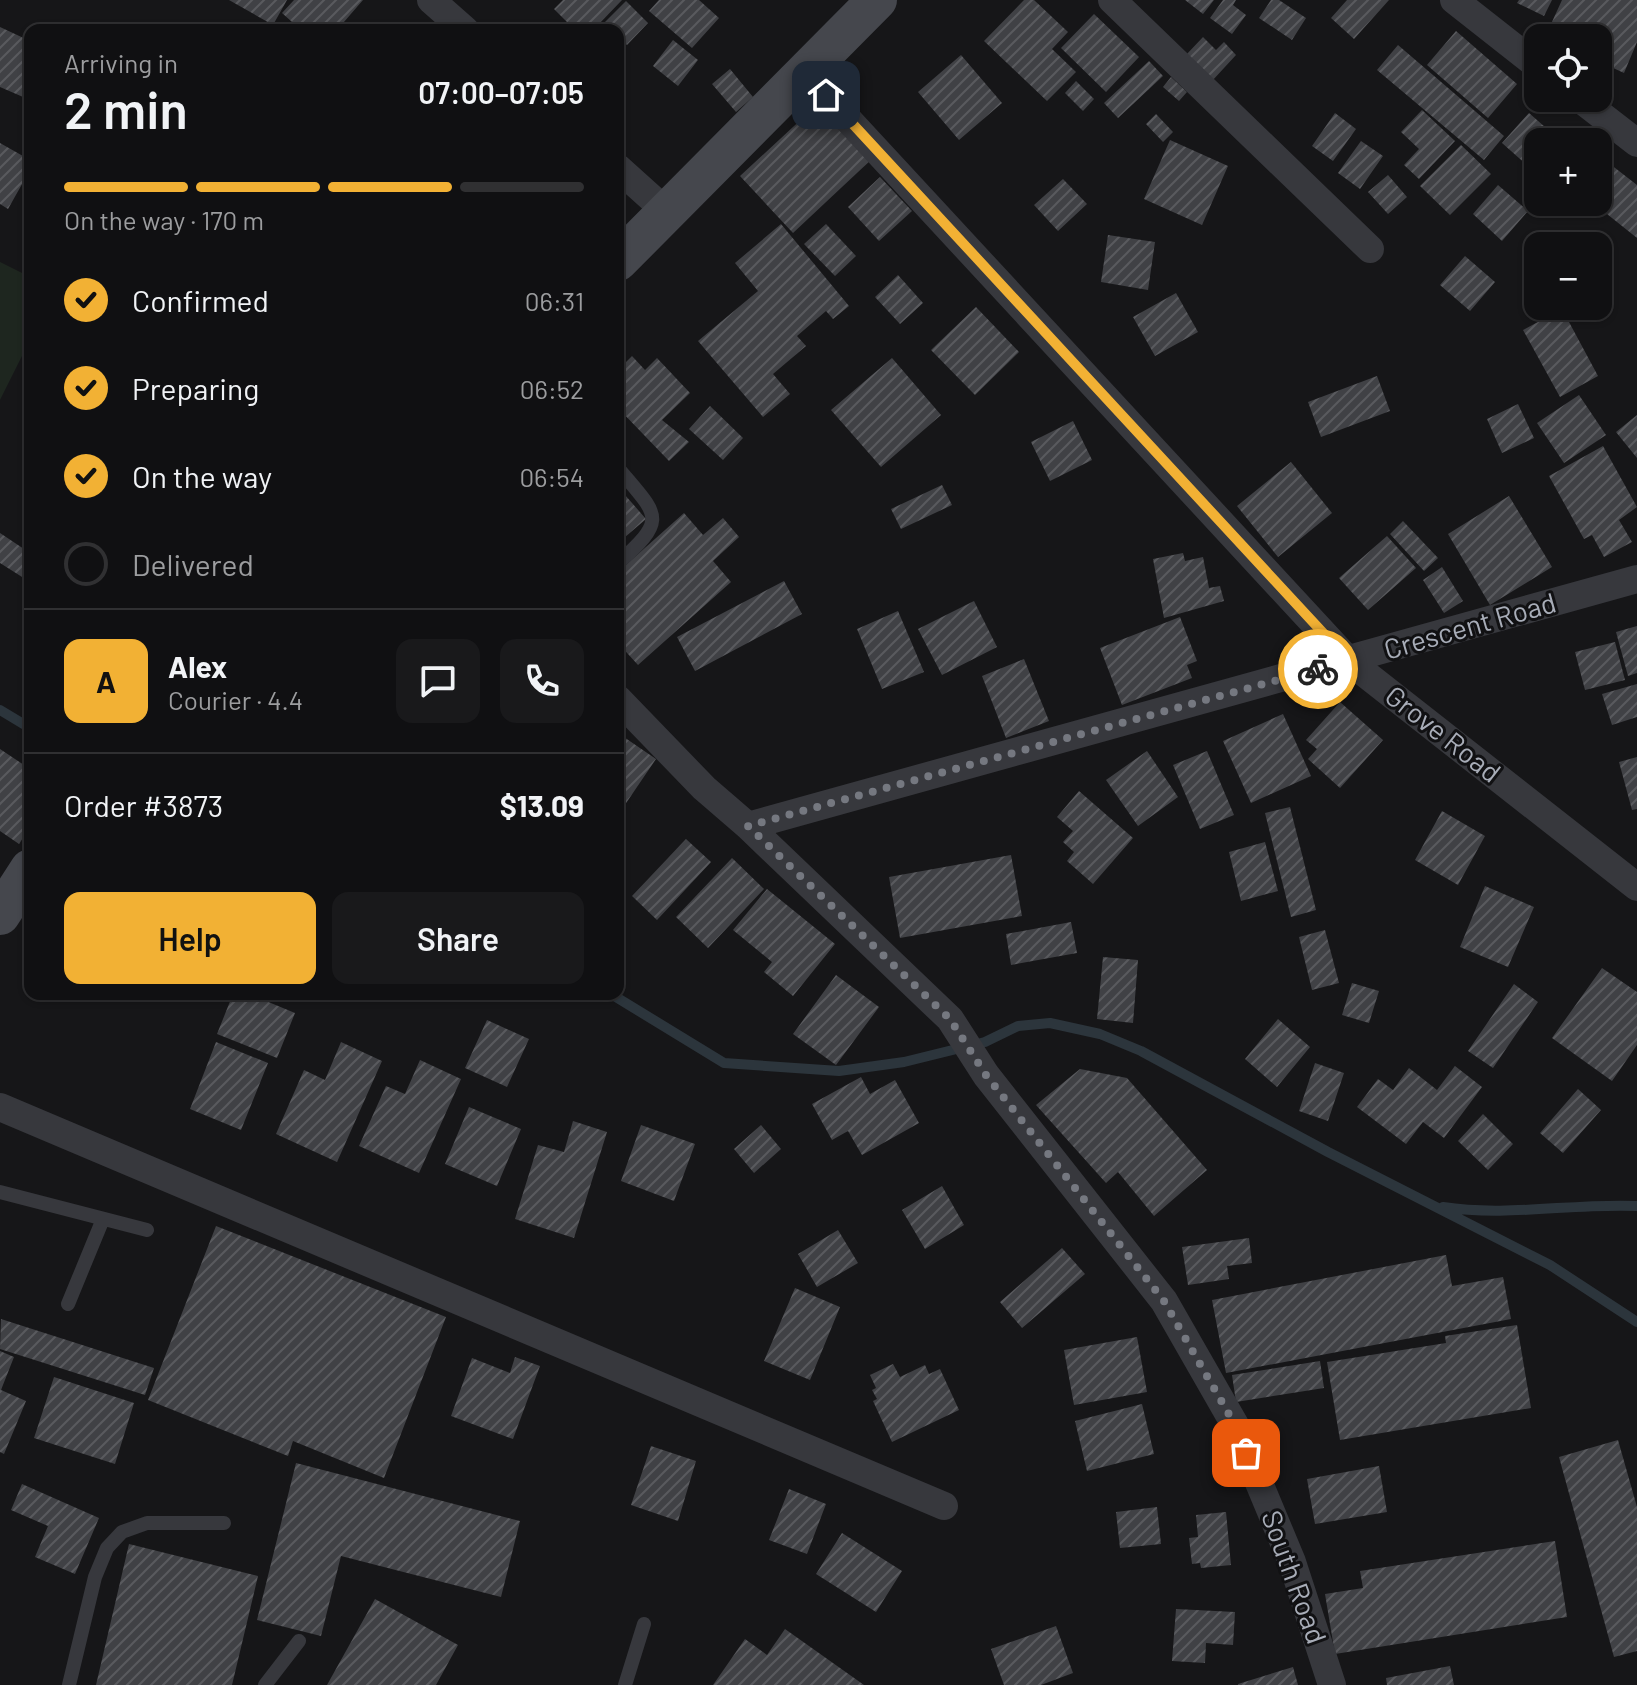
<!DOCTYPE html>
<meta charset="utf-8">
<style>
body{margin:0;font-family:Barlow,sans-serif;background:#19191b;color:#f1f3f6;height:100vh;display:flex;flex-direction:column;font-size:30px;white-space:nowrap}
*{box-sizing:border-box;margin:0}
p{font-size:26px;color:#9c9d9f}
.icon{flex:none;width:44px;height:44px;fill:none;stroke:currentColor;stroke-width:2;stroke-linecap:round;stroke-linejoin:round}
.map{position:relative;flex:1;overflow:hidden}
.side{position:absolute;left:24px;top:24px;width:600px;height:976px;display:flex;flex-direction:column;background:#101012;border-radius:16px;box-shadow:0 2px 6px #0004,0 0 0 2px #303032}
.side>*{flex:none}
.controls{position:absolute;left:1524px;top:24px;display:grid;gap:16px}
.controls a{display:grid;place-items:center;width:88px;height:88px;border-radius:16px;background:#101012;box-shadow:0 2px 6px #0004,0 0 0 2px #303032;font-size:40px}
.pin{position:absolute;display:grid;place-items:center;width:68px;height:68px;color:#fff;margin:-34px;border-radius:16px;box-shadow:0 4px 12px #0006}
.courier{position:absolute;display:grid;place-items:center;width:80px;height:80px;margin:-40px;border:6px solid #f2b134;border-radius:50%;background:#fff;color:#222;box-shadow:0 2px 10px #0007}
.head em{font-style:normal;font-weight:600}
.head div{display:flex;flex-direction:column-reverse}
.head{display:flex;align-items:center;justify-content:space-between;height:136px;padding:0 40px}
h1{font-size:52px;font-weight:600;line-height:60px}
.bar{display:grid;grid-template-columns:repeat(4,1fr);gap:12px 8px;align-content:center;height:96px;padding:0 40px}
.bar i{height:10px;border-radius:6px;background:#303032}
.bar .current{background:#f2b134}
.bar p{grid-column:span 4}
.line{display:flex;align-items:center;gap:20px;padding:0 40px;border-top:2px solid #303032}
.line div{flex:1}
.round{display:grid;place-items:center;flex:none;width:84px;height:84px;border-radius:16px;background:#19191b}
ol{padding:0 40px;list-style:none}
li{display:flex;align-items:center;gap:24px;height:88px}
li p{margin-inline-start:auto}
li .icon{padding:8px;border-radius:50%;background:#f2b134;color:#111;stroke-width:4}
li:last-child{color:#9c9d9f}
li i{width:44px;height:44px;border:4px solid #303032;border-radius:50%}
.action{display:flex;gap:16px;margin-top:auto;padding:16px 40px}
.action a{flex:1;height:92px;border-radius:16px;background:#f2b134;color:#111;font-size:32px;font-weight:600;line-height:92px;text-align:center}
.action a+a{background:#19191b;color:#f1f3f6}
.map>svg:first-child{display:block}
.pitch{fill:#1e261f}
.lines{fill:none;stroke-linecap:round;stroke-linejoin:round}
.stream{stroke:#2c353c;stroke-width:10}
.building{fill:url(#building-hatch)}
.service{stroke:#37383d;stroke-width:14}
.minor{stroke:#37383d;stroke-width:28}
.secondary{stroke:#45474d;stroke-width:40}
.done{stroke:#757880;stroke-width:8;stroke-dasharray:0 14.4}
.route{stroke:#f2b134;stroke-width:10}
.labels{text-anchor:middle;stroke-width:6;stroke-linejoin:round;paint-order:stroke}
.street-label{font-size:28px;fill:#a8adb8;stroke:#111113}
</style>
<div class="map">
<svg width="1637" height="1685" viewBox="0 0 1637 1685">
<defs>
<pattern id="building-hatch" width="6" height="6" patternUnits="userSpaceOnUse" patternTransform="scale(2)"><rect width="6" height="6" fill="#404145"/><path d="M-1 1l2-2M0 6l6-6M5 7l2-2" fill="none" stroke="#595a5e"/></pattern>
</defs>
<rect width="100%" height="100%" fill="#161618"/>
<path class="pitch" d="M0 262 30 277V340L0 400Z"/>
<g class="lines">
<path class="stream" d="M0 710 30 728
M611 994 724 1063 839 1071 904 1062 985 1042 1018 1026 1050 1023 1100 1034 1141 1051 1328 1152 1550 1265 1637 1322
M1443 1207C1507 1217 1573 1203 1637 1206"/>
</g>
<path class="building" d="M229 0H287L273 25Z
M294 0H363L337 30H301L282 13Z
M563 0H622L593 30H563L569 24 554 9Z
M659 0H699L719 18 692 48 649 11Z
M1024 0H1034L1068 32 1052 49 1076 72 1047 101 984 41Z
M1185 0H1214L1203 14Z
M1223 0H1236L1233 5 1246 15 1232 34 1210 18Z
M1271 0H1279L1306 18 1292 40 1259 18Z
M1347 0H1389L1354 39 1331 18Z
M1519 0H1552L1544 16 1517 3Z
M1562 0H1637V42L1624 73 1598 61V38L1546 35Z
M626 1 648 23 627 45 618 36V30L605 22Z
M1094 14 1139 57 1106 92 1061 48Z
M0 27 30 41V100L0 87Z
M1456 31 1517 84 1488 118 1427 65Z
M1203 37 1216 50 1224 42 1236 55 1212 81 1186 55Z
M673 40 698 60 678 86 653 66Z
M1398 45 1504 136 1484 160 1377 70Z
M961 55 1002 103 959 140 918 92Z
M1149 61 1163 76 1118 118 1104 103Z
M730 69 753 97 736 112 712 84Z
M1171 77 1187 92 1179 101 1163 87Z
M1076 81 1094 99 1083 111 1065 93Z
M821 101 874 157 793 233 740 176Z
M1422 110 1455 141 1419 179 1404 165 1419 149 1401 132Z
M1335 113 1356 129 1333 161 1312 146Z
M1529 113 1562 142H1538V175L1502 143Z
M1156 114 1173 132 1163 142 1146 124Z
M1170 140 1228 166 1202 225 1144 199Z
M1361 141 1383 156 1360 189 1338 173Z
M0 143 30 160V170L8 209 0 204Z
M1461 145 1491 174 1450 215 1420 186Z
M1610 164 1637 185V238L1592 202H1598V179Z
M1388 175 1407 197 1388 214 1368 192Z
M880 177 912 211 879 241 848 207Z
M1063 179 1087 204 1058 231 1034 205Z
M1498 185 1528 211 1502 241 1473 214Z
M781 224 849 306 833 319 826 311 797 336 806 346 773 374 790 394 763 417 698 341 758 291 735 263Z
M826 224 856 256 835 276 804 244Z
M1108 235 1155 242 1148 290 1101 282Z
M1465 256 1495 282 1470 311 1440 285Z
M898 275 923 303 900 324 875 297Z
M1176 293 1198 332 1155 356 1133 317Z
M976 307 1019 352 975 395 931 350Z
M1562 309 1598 376 1560 397 1523 330Z
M632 356 645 370 657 358 690 393 662 420 689 442 669 461 618 408V378L625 371 621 367Z
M892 358 941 415 881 467 831 410Z
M1377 376 1390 411 1321 437 1308 402Z
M1579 395 1606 435 1564 463 1537 423Z
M1518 404 1534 438 1502 453 1487 419Z
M710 406 743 438 723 460 689 429Z
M1637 415V458L1616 432Z
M1073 421 1092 460 1050 481 1031 442Z
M1603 446 1637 507 1619 520 1632 542 1604 557 1592 535 1584 539 1549 476Z
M1291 462 1332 513 1278 557 1237 506Z
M942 485 952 505 901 529 891 509Z
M618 487 646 519 618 543Z
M1509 496 1552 567 1490 605 1448 534Z
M684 513 703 535 723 518 739 537 713 561 731 582 638 665 618 643V572Z
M1403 521 1438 558 1424 571 1390 534Z
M0 533 30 553V582L0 563Z
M1387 536 1416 568 1368 610 1339 578Z
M1183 553 1185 561 1203 557 1209 588 1220 586 1224 601 1164 618 1153 559Z
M1442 567 1463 601 1444 613 1423 580Z
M784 581 802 614 695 671 677 637Z
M974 601 997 647 942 675 918 629Z
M898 611 924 672 882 689 857 629Z
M1180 617 1197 661 1187 665 1192 678 1122 705 1100 648Z
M1637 626V673L1628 676 1616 632Z
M1615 642 1625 680 1585 690 1575 652Z
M1024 659 1049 721 1006 738 982 676Z
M1637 684V717L1612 725 1602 694Z
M1340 702 1383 740 1340 788 1308 759 1317 749 1306 740Z
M1283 714 1311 776 1251 803 1223 741Z
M618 733 656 759 618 815Z
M0 749 30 769V827L19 844 0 831Z
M1147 751 1178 797 1138 826 1106 780Z
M1207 751 1234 815 1200 829 1173 765Z
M1637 757V809L1632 810 1619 762Z
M1079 791 1133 838 1093 884 1067 861 1074 852 1063 842 1073 831 1057 817Z
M1290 807 1316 910 1291 917 1265 813Z
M1442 811 1485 836 1458 885 1415 860Z
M686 839 711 862 657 920 632 896Z
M1265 842 1278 891 1241 901 1229 852Z
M1011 855 1022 916 900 938 889 877Z
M732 858 764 889 708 948 676 917Z
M1485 886 1534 907 1508 967 1460 947Z
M767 889 835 944 793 996 764 972 772 962 733 930Z
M1071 922 1077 953 1011 965 1006 934Z
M1325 930 1339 983 1312 990 1299 937Z
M1103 957 1138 960 1133 1023 1097 1019Z
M1602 968 1637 992V1045L1612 1081 1552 1038Z
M836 975 879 1007 836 1065 793 1034Z
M1352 983 1379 991 1369 1023 1342 1015Z
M1514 984 1538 1002 1493 1068 1468 1051Z
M233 994H249L295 1013 277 1058 217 1034Z
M1278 1019 1310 1047 1277 1087 1245 1059Z
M487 1020 529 1039 507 1087 465 1068Z
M216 1042 268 1063 241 1130 190 1109Z
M341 1042 382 1061 337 1162 276 1134 304 1070 325 1080Z
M420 1060 461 1079 419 1173 359 1146 386 1086 405 1094Z
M1315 1063 1344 1073 1328 1121 1299 1111Z
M1455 1066 1482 1087 1444 1138 1423 1122 1406 1144 1357 1107 1378 1079 1393 1090 1409 1068 1437 1090Z
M1080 1069 1127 1078 1207 1170 1154 1216 1118 1172 1106 1183 1036 1105Z
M861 1077 870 1094 895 1080 919 1123 862 1155 848 1131 832 1140 812 1104Z
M1578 1089 1601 1110 1563 1153 1540 1133Z
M469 1107 521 1129 497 1186 445 1164Z
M1483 1114 1513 1144 1488 1170 1458 1141Z
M573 1121 607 1132 574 1238 515 1219 538 1145 564 1152Z
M641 1125 695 1144 674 1201 621 1181Z
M761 1125 781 1149 754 1173 734 1149Z
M942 1186 964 1225 925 1249 902 1210Z
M216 1226 446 1317 384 1478 293 1441 288 1456 148 1400Z
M838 1230 858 1263 817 1287 798 1254Z
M1249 1238 1252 1263 1227 1266 1229 1279 1188 1285 1182 1247Z
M1062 1248 1085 1274 1022 1328 1000 1302Z
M1446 1255 1452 1286 1503 1277 1511 1319 1226 1373 1212 1300Z
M795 1288 840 1307 810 1380 764 1361Z
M1 1319 154 1368 145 1395 0 1349Z
M1517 1325 1531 1408 1340 1440 1327 1362 1446 1343 1445 1336Z
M1137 1337 1147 1392 1074 1405 1064 1350Z
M0 1351 14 1357 1 1390 26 1401 4 1454 0 1452Z
M515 1357 540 1366 513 1439 451 1416 472 1358 510 1373Z
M1320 1361 1324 1388 1236 1402 1232 1375Z
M893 1364 900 1377 925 1365 929 1374 940 1369 959 1410 892 1442 873 1401 877 1399 872 1390 876 1388 870 1375Z
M54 1377 134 1403 115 1464 34 1438Z
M1142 1404 1154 1454 1087 1471 1075 1421Z
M1618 1440 1637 1507V1651L1614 1657 1559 1457Z
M651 1446 696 1461 678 1521 631 1505Z
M296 1463 520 1521 501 1597 341 1556 321 1636 257 1620Z
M1379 1466 1387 1512 1315 1524 1307 1479Z
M22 1484 99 1518 75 1574 35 1557 48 1526 11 1510Z
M789 1489 826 1504 807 1554 769 1540Z
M1157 1507 1161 1544 1120 1548 1116 1512Z
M1226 1512 1231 1565 1201 1568 1200 1563 1192 1564 1189 1538 1198 1537 1196 1515Z
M842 1533 902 1571 876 1612 816 1574Z
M1555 1541 1567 1617 1335 1654 1325 1594 1363 1588 1360 1571Z
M129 1544 258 1576 232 1685H96Z
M375 1599 458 1645 436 1685H327Z
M1176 1609 1235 1612 1233 1645 1206 1643 1205 1663 1172 1661Z
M1056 1626 1073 1673 1041 1685H1004L991 1649Z
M785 1629 864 1685H713L745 1639 767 1655Z
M1450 1666 1454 1685H1387L1386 1678Z
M1293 1667 1298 1685H1238V1684Z"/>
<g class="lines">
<path class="service" d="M618 468C658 516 669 518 618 563
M0 1192 147 1230
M68 1304 103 1219
M69 1685 95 1577 107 1548 122 1532 147 1523H224
M265 1685 299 1641
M625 1685 644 1624"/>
<path class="minor" d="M431 0 465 30
M1112 0 1370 249
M1454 0 1538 66
M805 73 1349 661 1637 887
M1579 98 1637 143
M618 168 668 213
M618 699 704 788 748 826 950 1019 986 1075 1164 1301 1235 1425 1292 1562 1332 1685
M748 826 1637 579
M0 1107 944 1506"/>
<path class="secondary" d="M618 261 877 0
M0 915 30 869"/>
</g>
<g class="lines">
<path class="done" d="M1246 1453 1235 1425 1164 1301 986 1075 950 1019 748 826 1318 669"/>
<path class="route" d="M826 95 1349 661 1318 669"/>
</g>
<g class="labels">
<g class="street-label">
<text transform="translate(1470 626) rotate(-16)" y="10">Crescent Road</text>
<text transform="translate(1443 734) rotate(38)" y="10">Grove Road</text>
<text transform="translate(1294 1577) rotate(70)" y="10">South Road</text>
</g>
</g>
</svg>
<div class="controls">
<a><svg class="icon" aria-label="locate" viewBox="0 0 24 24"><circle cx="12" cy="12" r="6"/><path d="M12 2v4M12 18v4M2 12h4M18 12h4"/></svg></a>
<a>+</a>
<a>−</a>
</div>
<div class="pin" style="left:1246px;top:1453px;background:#ea580c"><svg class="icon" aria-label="bag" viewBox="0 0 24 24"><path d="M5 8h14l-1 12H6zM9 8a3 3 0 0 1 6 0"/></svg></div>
<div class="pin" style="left:826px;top:95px;background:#1f2937"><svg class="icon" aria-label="home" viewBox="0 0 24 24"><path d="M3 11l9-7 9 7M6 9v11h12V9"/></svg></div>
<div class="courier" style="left:1318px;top:669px"><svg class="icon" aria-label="bike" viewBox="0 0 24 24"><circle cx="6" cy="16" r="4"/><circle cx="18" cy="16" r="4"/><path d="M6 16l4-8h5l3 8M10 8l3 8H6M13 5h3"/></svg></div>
<section class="side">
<div class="head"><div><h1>2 min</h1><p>Arriving in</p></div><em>07:00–07:05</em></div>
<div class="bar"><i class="current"></i><i class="current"></i><i class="current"></i><i></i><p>On the way · 170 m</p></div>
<ol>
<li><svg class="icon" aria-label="check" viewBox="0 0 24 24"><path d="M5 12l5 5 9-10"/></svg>Confirmed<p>06:31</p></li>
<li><svg class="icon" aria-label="check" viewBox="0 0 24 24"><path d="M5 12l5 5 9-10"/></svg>Preparing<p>06:52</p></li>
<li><svg class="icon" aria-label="check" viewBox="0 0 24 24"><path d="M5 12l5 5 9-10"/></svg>On the way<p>06:54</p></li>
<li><i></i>Delivered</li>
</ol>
<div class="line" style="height:144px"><b class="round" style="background:#f2b134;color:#111">A</b><div><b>Alex</b><p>Courier · 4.4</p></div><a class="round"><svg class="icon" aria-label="chat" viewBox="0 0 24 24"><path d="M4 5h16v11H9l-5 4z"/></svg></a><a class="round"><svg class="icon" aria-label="phone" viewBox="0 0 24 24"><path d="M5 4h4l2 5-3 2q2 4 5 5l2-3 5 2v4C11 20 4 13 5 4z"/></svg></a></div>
<div class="line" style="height:104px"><div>Order #3873</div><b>$13.09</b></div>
<div class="action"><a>Help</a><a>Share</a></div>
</section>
</div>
